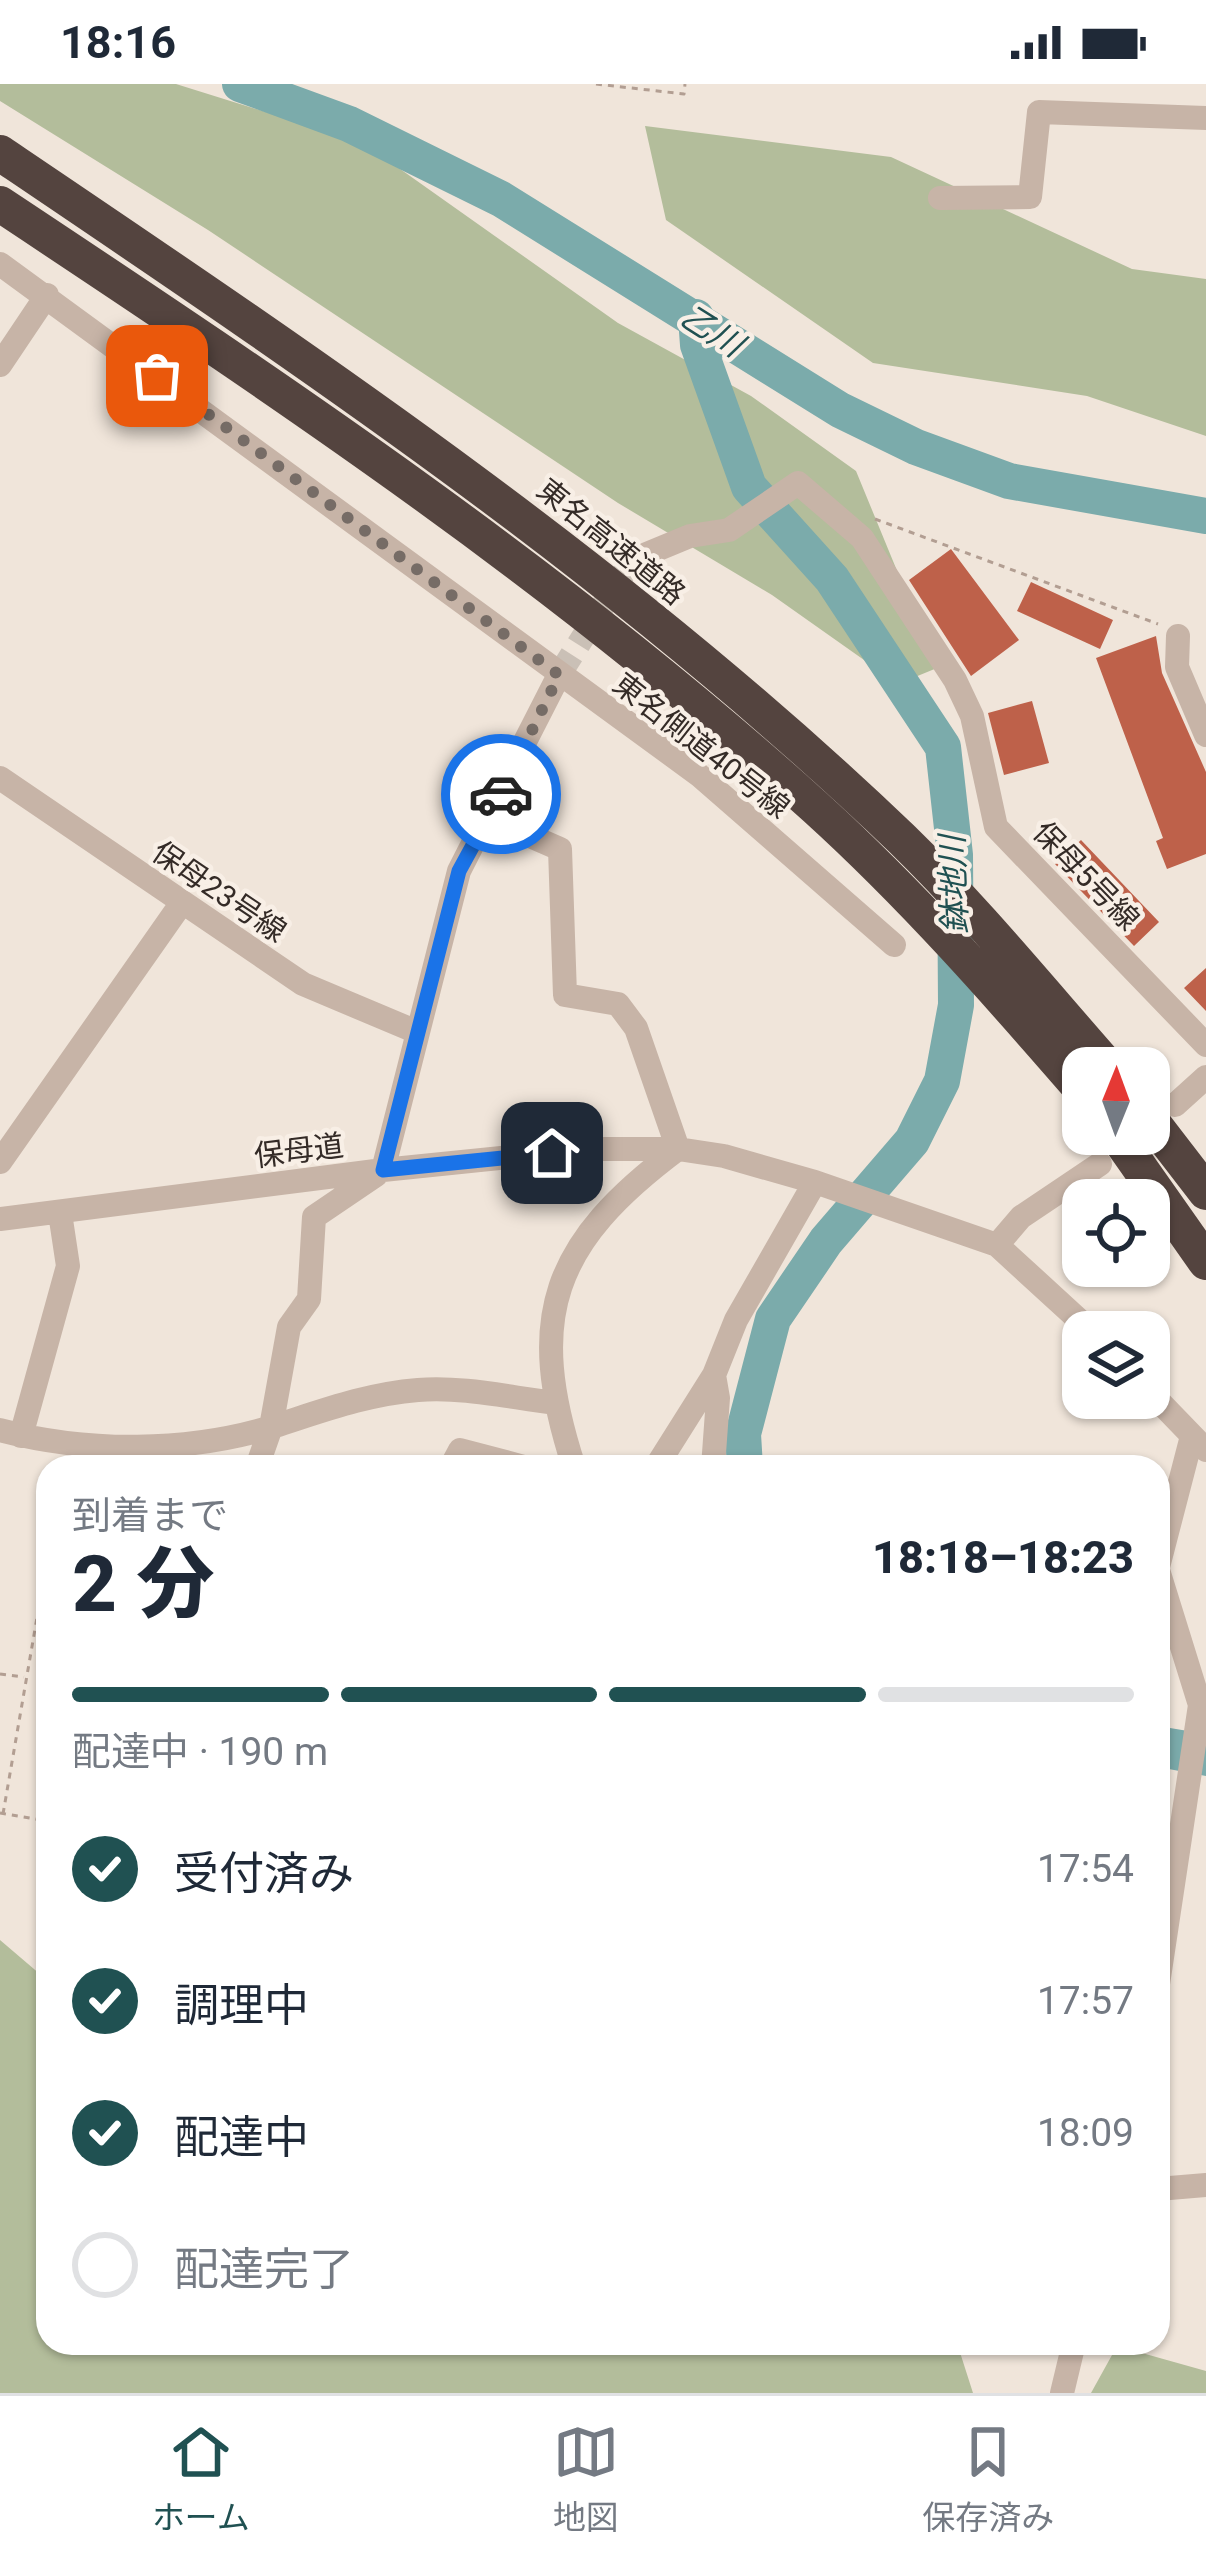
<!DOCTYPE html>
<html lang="ja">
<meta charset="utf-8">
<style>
body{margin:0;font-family:Roboto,"Noto Sans JP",sans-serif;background:#f2f2f3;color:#1f2937;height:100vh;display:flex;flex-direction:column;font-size:45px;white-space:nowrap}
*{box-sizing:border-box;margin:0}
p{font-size:39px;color:#747a83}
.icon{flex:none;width:66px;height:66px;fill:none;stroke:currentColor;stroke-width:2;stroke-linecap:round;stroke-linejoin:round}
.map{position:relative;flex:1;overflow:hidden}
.panel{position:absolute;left:36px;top:1371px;width:1134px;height:900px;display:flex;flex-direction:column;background:#fff;border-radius:36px;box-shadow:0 3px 9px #0004}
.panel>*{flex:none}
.needle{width:78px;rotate:1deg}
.controls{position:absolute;left:1062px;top:963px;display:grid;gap:24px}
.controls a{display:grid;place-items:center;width:108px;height:108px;border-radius:24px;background:#fff;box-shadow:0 3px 9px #0004;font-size:60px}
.pin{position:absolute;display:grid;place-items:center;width:102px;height:102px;color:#fff;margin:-51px;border-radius:24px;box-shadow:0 6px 18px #0006}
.courier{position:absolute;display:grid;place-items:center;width:120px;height:120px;margin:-60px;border:9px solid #1a73e8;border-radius:50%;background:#fff;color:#222;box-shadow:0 3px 15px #0007}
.head em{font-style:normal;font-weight:800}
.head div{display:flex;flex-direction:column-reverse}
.head{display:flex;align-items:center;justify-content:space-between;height:204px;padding:0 36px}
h1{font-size:78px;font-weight:800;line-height:90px}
.bar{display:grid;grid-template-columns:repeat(4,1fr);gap:18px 12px;align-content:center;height:144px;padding:0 36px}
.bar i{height:15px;border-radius:9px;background:#e0e1e3}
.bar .on{background:#205152}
.bar p{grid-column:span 4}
ol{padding:0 36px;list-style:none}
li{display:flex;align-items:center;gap:36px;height:132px}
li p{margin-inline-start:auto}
li .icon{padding:12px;border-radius:50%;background:#205152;color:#fff;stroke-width:4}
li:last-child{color:#747a83}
li i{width:66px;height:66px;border:6px solid #e0e1e3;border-radius:50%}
.status{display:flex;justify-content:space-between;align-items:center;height:84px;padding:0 60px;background:#fff;direction:ltr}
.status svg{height:33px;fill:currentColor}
.menu{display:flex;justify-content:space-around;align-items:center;height:168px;border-top:3px solid #e0e1e3;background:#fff;font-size:33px;color:#747a83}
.menu a{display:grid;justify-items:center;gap:6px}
.menu .on{color:#205152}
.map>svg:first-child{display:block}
.green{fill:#b3bd9b}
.water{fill:#7babab}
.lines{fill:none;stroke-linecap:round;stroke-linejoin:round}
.river{stroke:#7babab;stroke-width:36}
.building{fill:#be614a}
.minor-tunnel{stroke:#cac0b6;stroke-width:24;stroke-dasharray:24 12;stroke-linecap:butt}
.path{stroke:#b29e92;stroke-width:3;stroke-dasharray:6 6;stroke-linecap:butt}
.minor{stroke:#c7b4a7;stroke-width:24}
.highway{stroke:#54443f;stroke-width:36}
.done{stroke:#766c66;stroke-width:12;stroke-dasharray:0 21.6}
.route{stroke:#1a73e8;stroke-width:15}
.labels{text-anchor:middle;stroke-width:9;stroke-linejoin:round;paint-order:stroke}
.street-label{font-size:30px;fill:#342b27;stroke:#f8efe6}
.water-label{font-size:33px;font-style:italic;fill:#205152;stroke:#f8efe6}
</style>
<div class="status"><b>18:16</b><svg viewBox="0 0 49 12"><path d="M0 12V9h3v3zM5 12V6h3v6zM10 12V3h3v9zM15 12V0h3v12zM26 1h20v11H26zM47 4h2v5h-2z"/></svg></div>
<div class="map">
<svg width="1206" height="2309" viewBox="0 0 1206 2309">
<rect width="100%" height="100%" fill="#f0e5da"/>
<path class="green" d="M0 0H176L362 58 618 239 751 312 856 387 937 584 898 600 772 511 618 419 208 146 0 17Z
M645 42 891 73 1132 185 1206 195V352L1087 312 873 279 666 136Z
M0 1856 48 1897V2259H957L973 2309H0Z
M1117 2262 1206 2287V2309H1091Z"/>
<path class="water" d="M1158 1642 1206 1650V1692L1158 1683Z"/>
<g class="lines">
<path class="river" d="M240 0 349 40 501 115 840 326 916 363 1009 397 1206 432
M696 233 698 261 749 403 832 495 943 663 955 771 956 921 942 997 912 1057 826 1157 773 1235 743 1350 745 1383"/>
</g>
<path class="building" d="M951 465 1019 556 971 592 909 496Z
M1031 498 1113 536 1100 565 1017 527Z
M1156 552 1162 589 1206 688V770L1167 785 1156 757 1163 754 1096 574Z
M1032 617 1049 679 1004 691 988 629Z
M1081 756 1159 838 1134 862 1055 780Z
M1206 884V927L1184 904Z"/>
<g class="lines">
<path class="minor-tunnel" d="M559 591 632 476"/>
<path class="path" d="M596 0 684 10 685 0
M875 435 1158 540
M0 1590 24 1593
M0 1729 48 1737
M3 1730 48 1470"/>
<path class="minor" d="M940 114 1030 113 1039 28 1206 34
M0 180 699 691 894 861
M0 281 47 211
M632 476 690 452 729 446 798 399 862 454 955 596 972 632 996 743 1206 961
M1178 552 1177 583 1206 651
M0 694 303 900 417 948
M489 734 560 765 565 911 618 920 636 944 678 1065
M1175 1021 1206 993
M0 1078 181 820
M383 1086 459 787 559 591
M0 1135 383 1086 588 1065H678L724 1072 815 1098 997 1161 1092 1248
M997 1161 1021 1133 1100 1080
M1149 1307 1206 1366
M0 1346C87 1369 188 1369 275 1342 322 1327 367 1310 418 1306 462 1302 512 1314 556 1319
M21 1352 68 1182 60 1129
M257 1383 271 1343 289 1243 309 1215 314 1133 376 1091
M451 1383 460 1366 524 1383
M574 1383C525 1233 552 1159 678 1065
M656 1383 714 1291
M713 1383 718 1314 714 1291 736 1236 815 1098
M1158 1483 1192 1352
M1158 1486 1200 1621 1158 1900
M1158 2105 1206 2101
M1062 2309 1074 2259"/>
<path class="highway" d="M0 69C314 281 627 491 902 755 976 827 1041 907 1109 984
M0 120C282 307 565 496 816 724 912 811 998 909 1083 1007
M1149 1034 1206 1108
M1116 1050 1206 1178"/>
</g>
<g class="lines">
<path class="done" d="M157 292 559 591 501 710"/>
<path class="route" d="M501 710 459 787 383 1086 552 1069"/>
</g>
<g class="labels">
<g class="street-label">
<text transform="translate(611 458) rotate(39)" y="10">東名高速道路</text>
<text transform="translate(701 662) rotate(38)" y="10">東名側道40号線</text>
<text transform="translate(1086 792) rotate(46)" y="10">保母5号線</text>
<text transform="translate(219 808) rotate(34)" y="10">保母23号線</text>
<text transform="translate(299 1067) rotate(-7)" y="10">保母道</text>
</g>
<g class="water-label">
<text transform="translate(712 246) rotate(32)" y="12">乙川</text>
<text transform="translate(953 801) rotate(-92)" y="12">鉢地川</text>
</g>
</g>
</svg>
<div class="controls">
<a><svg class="needle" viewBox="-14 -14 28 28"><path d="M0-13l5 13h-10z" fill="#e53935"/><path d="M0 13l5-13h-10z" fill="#747a83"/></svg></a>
<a><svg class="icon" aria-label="locate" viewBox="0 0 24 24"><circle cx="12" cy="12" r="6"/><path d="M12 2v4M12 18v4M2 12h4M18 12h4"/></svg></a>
<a><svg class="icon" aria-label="layers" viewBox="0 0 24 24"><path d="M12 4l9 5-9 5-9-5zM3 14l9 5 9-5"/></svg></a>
</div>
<div class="pin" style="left:157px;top:292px;background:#ea580c"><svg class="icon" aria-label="bag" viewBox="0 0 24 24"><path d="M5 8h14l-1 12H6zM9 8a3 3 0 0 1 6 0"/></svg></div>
<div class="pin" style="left:552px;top:1069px;background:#1f2937"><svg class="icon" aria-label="home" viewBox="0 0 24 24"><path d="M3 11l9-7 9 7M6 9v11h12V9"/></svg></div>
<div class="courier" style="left:501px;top:710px"><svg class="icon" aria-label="car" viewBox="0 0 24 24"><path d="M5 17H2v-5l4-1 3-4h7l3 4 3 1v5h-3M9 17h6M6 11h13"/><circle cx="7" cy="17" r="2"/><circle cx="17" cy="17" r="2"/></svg></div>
<section class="panel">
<div class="head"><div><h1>2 分</h1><p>到着まで</p></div><em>18:18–18:23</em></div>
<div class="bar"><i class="on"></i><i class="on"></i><i class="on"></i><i></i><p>配達中 · 190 m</p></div>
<ol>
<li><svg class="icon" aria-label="check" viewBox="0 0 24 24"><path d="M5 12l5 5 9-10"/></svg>受付済み<p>17:54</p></li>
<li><svg class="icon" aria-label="check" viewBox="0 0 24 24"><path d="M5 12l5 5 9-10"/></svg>調理中<p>17:57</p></li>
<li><svg class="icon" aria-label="check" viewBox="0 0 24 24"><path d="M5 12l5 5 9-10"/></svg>配達中<p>18:09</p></li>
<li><i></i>配達完了</li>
</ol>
</section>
</div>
<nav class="menu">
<a class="on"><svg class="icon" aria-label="home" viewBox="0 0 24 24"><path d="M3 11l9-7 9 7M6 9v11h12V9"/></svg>ホーム</a>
<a><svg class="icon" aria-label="map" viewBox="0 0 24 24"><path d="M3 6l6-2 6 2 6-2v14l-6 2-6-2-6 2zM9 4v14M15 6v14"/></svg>地図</a>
<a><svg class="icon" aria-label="saved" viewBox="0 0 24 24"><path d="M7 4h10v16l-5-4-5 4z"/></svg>保存済み</a>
</nav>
